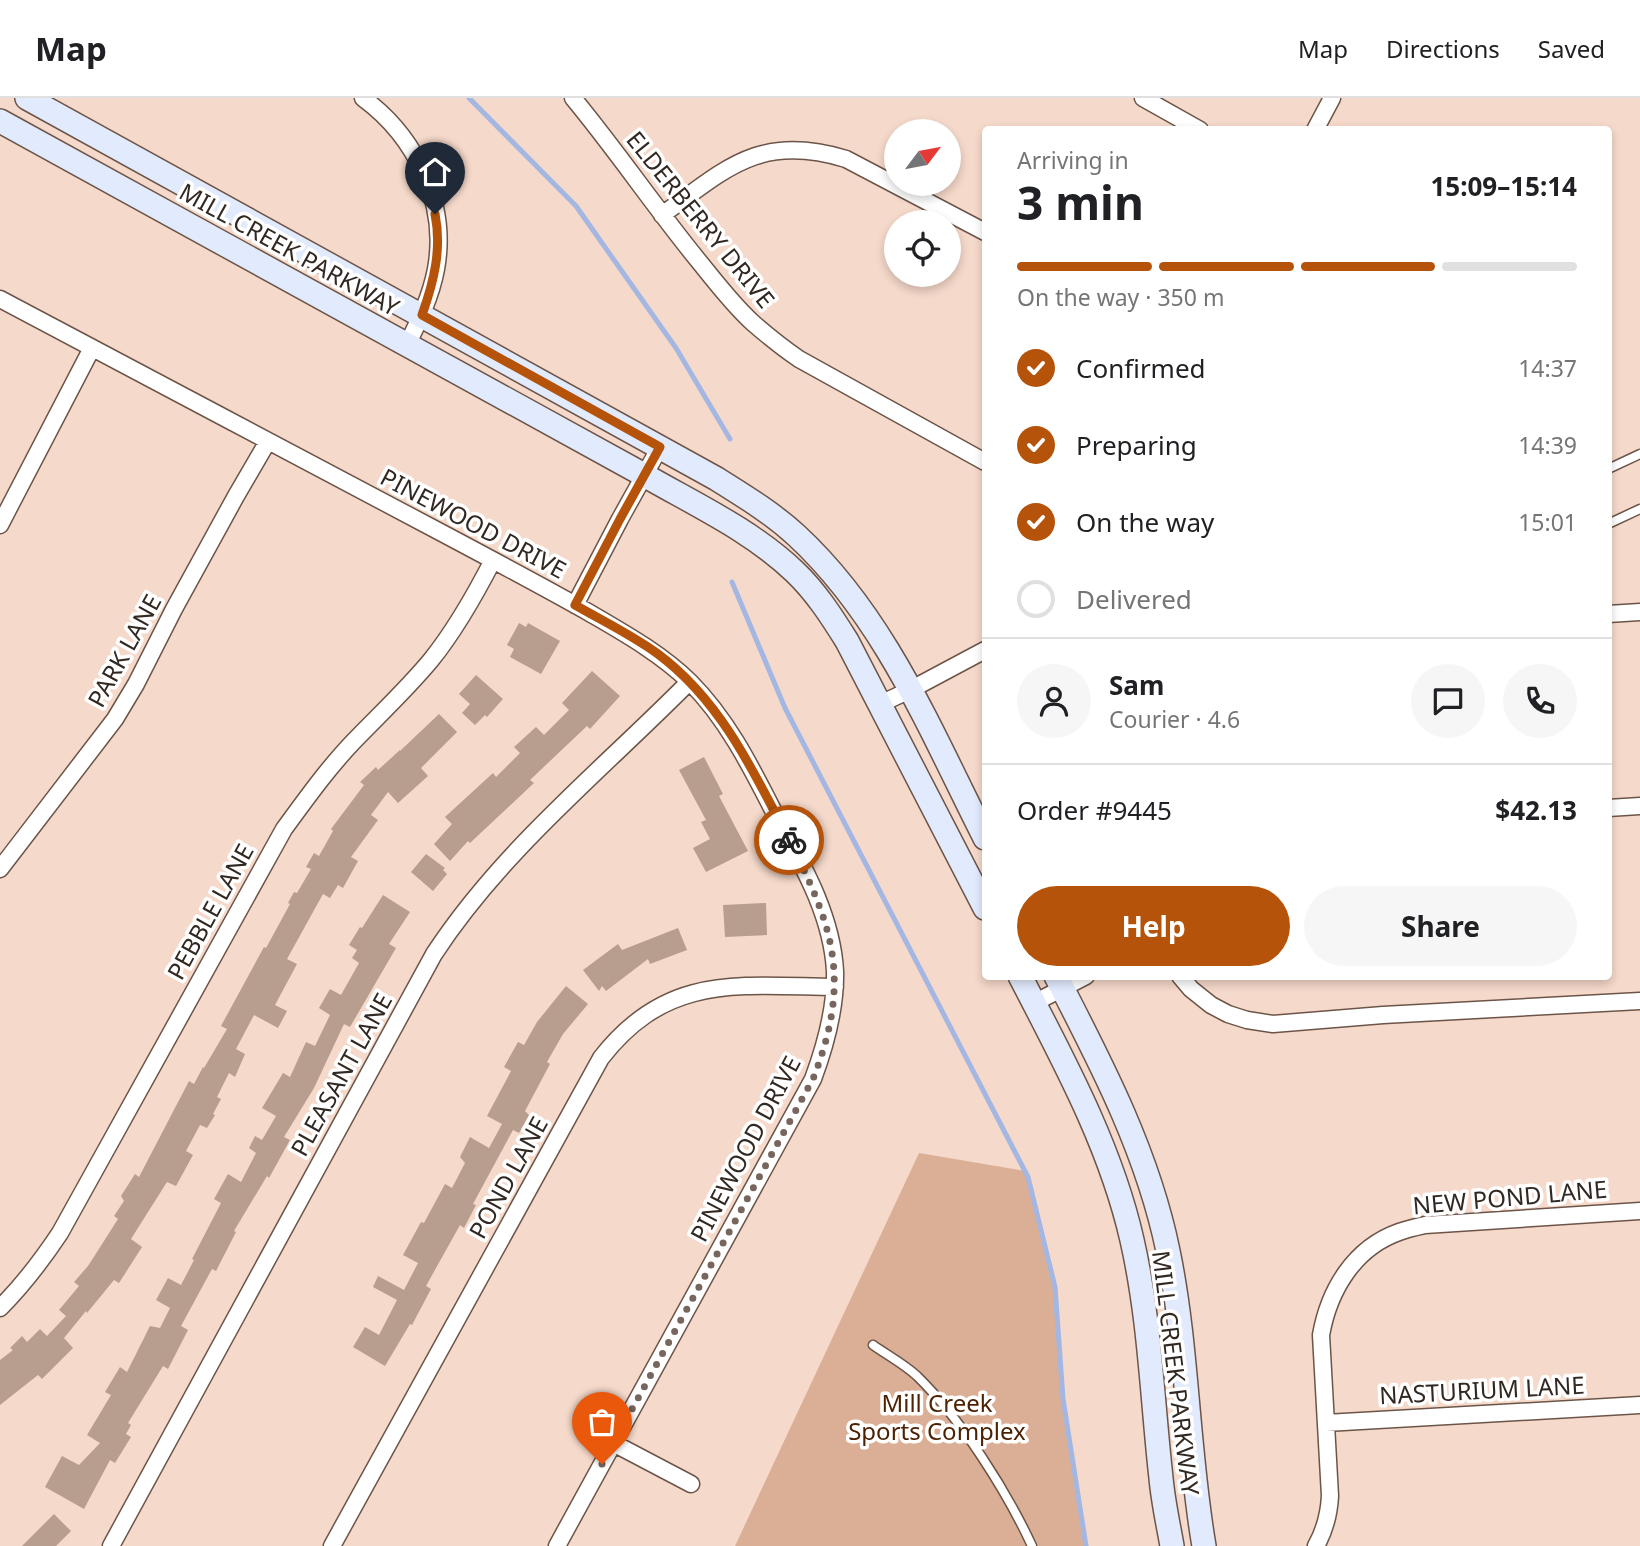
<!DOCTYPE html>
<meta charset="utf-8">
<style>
body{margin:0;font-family:"Noto Sans",sans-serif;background:#f6f6f6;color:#202124;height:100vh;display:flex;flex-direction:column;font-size:26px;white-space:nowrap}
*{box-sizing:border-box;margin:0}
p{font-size:23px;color:#757577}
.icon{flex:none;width:38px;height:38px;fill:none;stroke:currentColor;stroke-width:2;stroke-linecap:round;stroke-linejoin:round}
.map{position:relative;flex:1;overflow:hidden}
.panel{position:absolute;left:982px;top:28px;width:630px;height:854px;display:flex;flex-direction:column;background:#fff;border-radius:7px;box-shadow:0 4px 10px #0003}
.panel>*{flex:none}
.needle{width:46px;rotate:58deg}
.controls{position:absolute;left:884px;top:21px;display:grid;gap:14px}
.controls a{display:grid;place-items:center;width:77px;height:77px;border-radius:50%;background:#fff;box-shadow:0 4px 10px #0003;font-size:35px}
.pin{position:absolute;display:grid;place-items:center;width:60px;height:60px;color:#fff;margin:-72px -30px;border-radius:50% 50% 50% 0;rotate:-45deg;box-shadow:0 0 7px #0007}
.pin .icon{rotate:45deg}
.courier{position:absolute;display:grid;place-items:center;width:70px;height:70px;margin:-35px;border:5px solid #b45309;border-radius:50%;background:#fff;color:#222;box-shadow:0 2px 9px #0007}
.overview em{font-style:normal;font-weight:700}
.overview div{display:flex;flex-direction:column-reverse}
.overview{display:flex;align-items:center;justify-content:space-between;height:119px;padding:0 35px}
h1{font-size:46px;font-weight:700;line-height:52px}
.bar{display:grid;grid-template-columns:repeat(4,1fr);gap:10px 7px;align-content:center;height:84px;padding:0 35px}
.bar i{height:9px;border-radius:5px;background:#e0e0e0}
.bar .selected{background:#b45309}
.bar p{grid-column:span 4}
.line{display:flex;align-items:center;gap:18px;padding:0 35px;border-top:2px solid #e0e0e0}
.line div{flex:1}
.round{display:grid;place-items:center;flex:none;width:74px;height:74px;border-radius:37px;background:#f6f6f6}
ol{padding:0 35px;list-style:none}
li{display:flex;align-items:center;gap:21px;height:77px}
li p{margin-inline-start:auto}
li .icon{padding:7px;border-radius:50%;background:#b45309;color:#fff;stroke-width:4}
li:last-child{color:#757577}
li i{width:38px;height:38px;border:4px solid #e0e0e0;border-radius:50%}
.action{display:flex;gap:14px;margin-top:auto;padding:14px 35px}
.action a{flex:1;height:80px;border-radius:42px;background:#b45309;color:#fff;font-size:28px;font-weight:700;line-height:80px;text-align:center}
.action a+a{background:#f6f6f6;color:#202124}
header{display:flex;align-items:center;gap:42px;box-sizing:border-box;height:98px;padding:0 35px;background:#fff;border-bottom:2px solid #e0e0e0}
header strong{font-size:33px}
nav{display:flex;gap:38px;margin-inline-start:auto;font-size:24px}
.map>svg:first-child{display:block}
.green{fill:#dbaf96}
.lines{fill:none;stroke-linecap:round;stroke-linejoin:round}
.stream{stroke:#a4b7e2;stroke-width:5}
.building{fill:#b89e8f}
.service-casing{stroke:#6c5548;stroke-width:11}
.minor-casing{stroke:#6c5548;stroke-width:19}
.secondary-casing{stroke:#6c5548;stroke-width:26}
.service{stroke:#fff;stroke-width:8}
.minor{stroke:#fff;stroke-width:16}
.secondary{stroke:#e2ebfe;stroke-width:23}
.done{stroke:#76665d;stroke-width:7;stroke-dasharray:0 12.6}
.route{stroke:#b45309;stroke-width:9}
.labels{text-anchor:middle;stroke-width:7;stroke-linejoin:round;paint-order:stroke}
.street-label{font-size:24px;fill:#322822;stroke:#fff}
.park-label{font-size:24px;fill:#4d2204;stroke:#fff}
</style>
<header>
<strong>Map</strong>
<nav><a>Map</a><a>Directions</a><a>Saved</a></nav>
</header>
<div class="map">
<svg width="1640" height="1448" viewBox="0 0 1640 1448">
<rect width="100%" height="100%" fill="#f5d9ca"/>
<path class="green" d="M919 1055 1025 1073 1055 1189 1062 1292 1086 1448H735Z"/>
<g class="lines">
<path class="stream" d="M469 0 576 108 676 250 730 341
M732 484 785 610 1028 1079 1055 1189 1063 1301 1086 1448"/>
</g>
<path class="building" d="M519 525 526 529 528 525 560 543 541 576 510 559 514 551 507 547Z
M592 573 620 598 590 631 587 628 530 682 534 685 470 745 468 743 450 763 434 746 452 726 445 719 493 675 496 679 520 655 514 649 536 629 544 637 569 612 562 605Z
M476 577 503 601 487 619 485 617 475 627 462 615 470 606 459 596Z
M439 616 457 634 421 670 428 678 398 705 388 694 371 717 378 722 351 759 358 763 343 790 338 787 330 800 323 796 287 861 297 866 275 907 287 913 278 930 254 917 236 951 245 956 235 979 229 975 217 999 221 1001 213 1016 215 1017 207 1030 200 1027 186 1053 193 1057 176 1088 167 1084 131 1141 142 1149 119 1185 114 1182 87 1215 86 1213 64 1240 73 1250 42 1281 38 1277 0 1307V1262L13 1252 10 1250 22 1238 27 1244 40 1231 47 1238 66 1218 59 1212 79 1188 74 1184 88 1168 118 1121 114 1118 124 1103 121 1098 135 1076 139 1079 189 983 194 986 203 969 204 970 227 931 221 928 264 849 266 850 290 806 288 805 294 794 297 795 311 771 306 769 314 755 319 758 333 733 331 731 364 687 360 684 376 669 378 672 400 652V653Z
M704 659 723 696 719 698 748 753 706 774 693 750 710 741 701 724 706 722 679 672Z
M426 756 445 770 443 772 447 776 433 793 411 774Z
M383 797 410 814 389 846 396 850 350 929 344 926 314 990 284 1039 290 1042 269 1080 267 1078 234 1133 236 1134 216 1173 212 1171 181 1228 188 1232 168 1271 163 1268 128 1325 131 1327 126 1336 131 1339 115 1365 110 1362 84 1411 45 1389 62 1358 79 1367 100 1345 87 1337 111 1297 105 1294 120 1269 127 1274 150 1228 160 1230 170 1210 156 1202 168 1180 181 1187 194 1162 192 1161 221 1105 214 1101 228 1076 241 1084 256 1055 249 1050 255 1038 262 1042 276 1018 262 1010 283 975 290 979 306 944 315 948 330 917 319 910 330 891 341 897 359 865 352 860 357 852 349 847 360 829 362 830Z
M766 805 767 837 725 839 723 807Z
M678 830 687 852 650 866 648 861 606 893 602 888 599 893 583 872 618 846 622 852Z
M566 888 588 906 563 936 547 964 550 966 525 1013 529 1017 519 1035 513 1032 473 1106 476 1107 464 1130 460 1127 426 1188 431 1191 412 1227 410 1226 385 1268 353 1249 365 1229 379 1237 397 1202 373 1189 378 1178 404 1192 418 1165 403 1157 421 1124 424 1125 445 1086 452 1090 465 1065 460 1059 470 1039 489 1050 502 1026 487 1018 511 973 504 969 518 944 524 947 537 924Z
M54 1416 71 1433 56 1448H22Z"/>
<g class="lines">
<g class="service-casing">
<path id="service" d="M1608 371 1640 356
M1608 426 1640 411
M873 1247C887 1257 904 1266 917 1278 961 1321 1006 1392 1032 1448"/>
</g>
<g class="minor-casing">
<path id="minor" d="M363 0C416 39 448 105 436 171 431 198 419 223 407 247
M573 0C616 52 654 108 697 161 715 183 732 206 753 225 768 238 783 250 799 261L985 364
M1143 0 1200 32
M1315 32 1332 0
M662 117C727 70 760 35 846 61L985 134
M0 201C147 279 295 357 442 435 491 461 540 487 588 514 624 535 660 555 690 584 728 622 752 671 776 718 802 766 832 817 835 873 836 910 826 946 813 981L557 1448
M0 427 92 250
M575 507 620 421 660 349
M1608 516 1640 514
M880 606 910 592 985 552
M1608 710 1640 708
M0 771 115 621 136 586 174 511 236 398 268 343
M1180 878 1191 891 1211 907 1228 916 1247 922 1273 926 1383 917 1640 903
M1034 905 1086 878
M0 1210C23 1187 42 1162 60 1135L284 731C306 701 328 670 354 643 380 616 407 591 431 562 456 531 475 497 493 462
M1326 1325 1640 1307
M613 1345 691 1386
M111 1448 434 856C502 752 602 672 689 584
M332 1448 601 960C667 875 738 888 835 889
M1316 1448C1325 1432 1329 1416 1330 1398L1321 1237C1329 1192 1354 1150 1399 1134 1407 1131 1416 1129 1425 1127L1640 1113"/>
</g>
<g class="secondary-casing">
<path id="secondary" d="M27 0 717 381C744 398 772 415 796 437 885 519 931 634 985 740
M0 23 644 377C696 407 751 432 795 474 816 494 832 519 847 543L985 810
M1020 878C1064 963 1111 1049 1132 1142 1150 1221 1152 1300 1161 1380 1163 1403 1168 1425 1172 1448
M1056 878C1102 967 1148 1055 1168 1153 1188 1250 1187 1350 1204 1448"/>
</g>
<use href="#service" class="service"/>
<use href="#minor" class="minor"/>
<use href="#secondary" class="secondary"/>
</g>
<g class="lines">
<path class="done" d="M602 1366 813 981C851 884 835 831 789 742"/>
<path class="route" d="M435 116C442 151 434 183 422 217L660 349 620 421 575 507C603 523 632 537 658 556 721 603 754 674 789 742"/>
</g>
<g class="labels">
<g class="street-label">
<text transform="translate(700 122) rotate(51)" y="8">ELDERBERRY DRIVE</text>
<text transform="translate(289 152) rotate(29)" y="8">MILL CREEK PARKWAY</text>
<text transform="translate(473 426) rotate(28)" y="8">PINEWOOD DRIVE</text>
<text transform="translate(125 553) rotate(-61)" y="8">PARK LANE</text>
<text transform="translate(211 814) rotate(-61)" y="8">PEBBLE LANE</text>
<text transform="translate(342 977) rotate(-61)" y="8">PLEASANT LANE</text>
<text transform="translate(746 1051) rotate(-62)" y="8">PINEWOOD DRIVE</text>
<text transform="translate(509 1080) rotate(-61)" y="8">POND LANE</text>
<text transform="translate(1510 1100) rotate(-5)" y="8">NEW POND LANE</text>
<text transform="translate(1175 1275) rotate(83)" y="8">MILL CREEK PARKWAY</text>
<text transform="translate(1482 1293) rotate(-3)" y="8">NASTURIUM LANE</text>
</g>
<g class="park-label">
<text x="937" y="1314">Mill Creek<tspan x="937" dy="28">Sports Complex</tspan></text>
</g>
</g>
</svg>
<div class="controls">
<a><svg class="needle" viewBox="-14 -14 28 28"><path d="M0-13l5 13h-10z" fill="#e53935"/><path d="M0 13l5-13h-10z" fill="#757577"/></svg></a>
<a><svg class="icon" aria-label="locate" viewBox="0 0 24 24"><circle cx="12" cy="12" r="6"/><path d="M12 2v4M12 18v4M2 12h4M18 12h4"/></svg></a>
</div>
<div class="pin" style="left:602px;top:1366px;background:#ea580c"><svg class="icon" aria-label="bag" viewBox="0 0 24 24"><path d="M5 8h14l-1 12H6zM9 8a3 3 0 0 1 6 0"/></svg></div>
<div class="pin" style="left:435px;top:116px;background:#1f2937"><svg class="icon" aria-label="home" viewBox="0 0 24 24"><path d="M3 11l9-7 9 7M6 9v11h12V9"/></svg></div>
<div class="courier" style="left:789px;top:742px"><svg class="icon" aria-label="bike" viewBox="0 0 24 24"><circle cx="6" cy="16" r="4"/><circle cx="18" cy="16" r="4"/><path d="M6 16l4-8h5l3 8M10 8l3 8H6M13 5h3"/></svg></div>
<section class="panel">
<div class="overview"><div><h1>3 min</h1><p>Arriving in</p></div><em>15:09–15:14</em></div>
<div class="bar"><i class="selected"></i><i class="selected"></i><i class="selected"></i><i></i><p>On the way · 350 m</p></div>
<ol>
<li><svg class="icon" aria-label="check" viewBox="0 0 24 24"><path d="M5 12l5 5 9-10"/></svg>Confirmed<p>14:37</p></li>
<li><svg class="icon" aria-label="check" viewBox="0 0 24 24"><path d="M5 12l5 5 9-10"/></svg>Preparing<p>14:39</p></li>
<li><svg class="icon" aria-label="check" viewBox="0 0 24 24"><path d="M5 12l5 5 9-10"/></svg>On the way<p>15:01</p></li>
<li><i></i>Delivered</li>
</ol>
<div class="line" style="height:126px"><a class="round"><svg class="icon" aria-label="person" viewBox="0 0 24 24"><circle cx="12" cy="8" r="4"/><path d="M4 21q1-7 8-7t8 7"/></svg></a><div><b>Sam</b><p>Courier · 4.6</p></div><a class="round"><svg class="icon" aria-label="chat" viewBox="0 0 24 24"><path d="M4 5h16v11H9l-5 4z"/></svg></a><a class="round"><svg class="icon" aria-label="phone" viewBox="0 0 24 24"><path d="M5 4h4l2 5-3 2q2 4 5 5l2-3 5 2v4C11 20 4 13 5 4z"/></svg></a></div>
<div class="line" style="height:91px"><div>Order #9445</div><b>$42.13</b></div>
<div class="action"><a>Help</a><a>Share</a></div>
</section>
</div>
